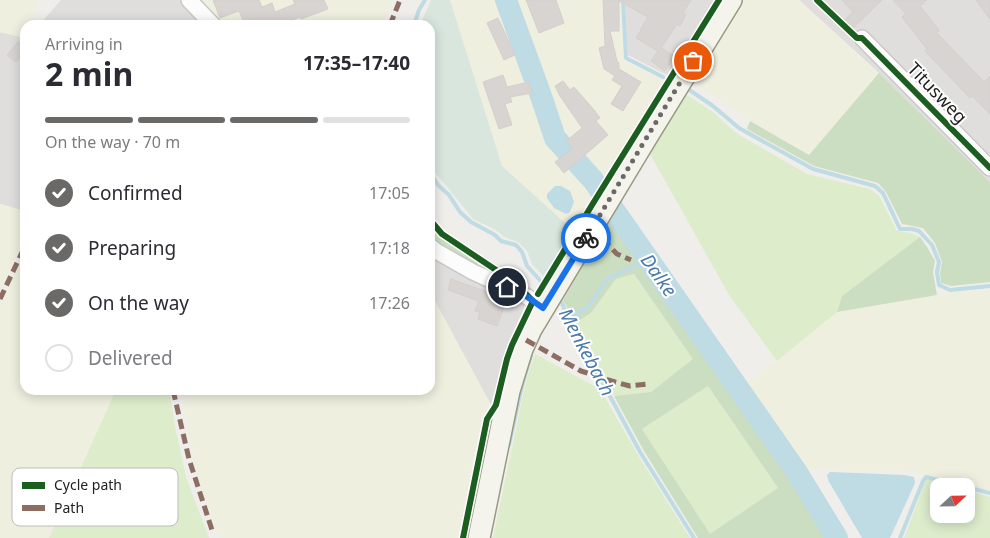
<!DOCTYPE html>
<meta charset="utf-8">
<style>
body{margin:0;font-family:"Noto Sans",sans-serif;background:#f2f2f3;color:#2b2b33;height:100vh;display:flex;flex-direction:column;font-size:19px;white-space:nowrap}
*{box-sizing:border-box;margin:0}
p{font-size:16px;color:#7c7c81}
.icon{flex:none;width:28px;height:28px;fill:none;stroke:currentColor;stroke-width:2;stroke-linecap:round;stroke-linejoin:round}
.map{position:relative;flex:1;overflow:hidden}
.panel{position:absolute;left:20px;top:20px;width:415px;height:375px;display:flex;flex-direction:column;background:#fff;border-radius:15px;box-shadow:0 2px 12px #0003}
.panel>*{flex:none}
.needle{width:32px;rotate:68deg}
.buttons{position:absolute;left:930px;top:478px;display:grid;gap:10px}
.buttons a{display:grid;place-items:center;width:45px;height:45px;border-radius:10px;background:#fff;box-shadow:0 2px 12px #0003;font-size:25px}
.pin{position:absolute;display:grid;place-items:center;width:42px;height:42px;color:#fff;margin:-21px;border:2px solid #fff;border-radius:50%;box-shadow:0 1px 5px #0007}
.courier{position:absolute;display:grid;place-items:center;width:50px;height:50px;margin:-25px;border:4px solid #1a73e8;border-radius:50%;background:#fff;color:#222;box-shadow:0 1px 6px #0007}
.head em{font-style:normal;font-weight:700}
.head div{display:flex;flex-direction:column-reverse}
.head{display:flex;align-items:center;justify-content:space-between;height:85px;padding:0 25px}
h1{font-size:32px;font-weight:700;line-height:38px}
.bar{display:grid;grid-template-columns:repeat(4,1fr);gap:8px 5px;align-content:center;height:60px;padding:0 25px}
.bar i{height:6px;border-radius:4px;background:#e1e1e2}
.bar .current{background:#6a6968}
.bar p{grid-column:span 4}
ol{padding:0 25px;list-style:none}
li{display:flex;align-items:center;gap:15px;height:55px}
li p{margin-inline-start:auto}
li .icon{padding:5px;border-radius:50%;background:#6a6968;color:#fff;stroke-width:4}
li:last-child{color:#7c7c81}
li i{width:28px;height:28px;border:2px solid #e1e1e2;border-radius:50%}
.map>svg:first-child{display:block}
.residential{fill:#dfdedc}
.farmland{fill:#efefdf}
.grass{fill:#ddeccb}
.forest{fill:#cbdec1;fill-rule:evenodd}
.wetland{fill:#d9e6de}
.water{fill:#bfdbe3}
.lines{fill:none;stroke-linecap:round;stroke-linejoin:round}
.stream{stroke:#bfdbe3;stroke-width:4}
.river{stroke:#bfdbe3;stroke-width:22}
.building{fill:#d7d4d2;stroke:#d3d0cc}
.street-casing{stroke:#c9c8c7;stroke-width:18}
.secondary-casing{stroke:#999a82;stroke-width:24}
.street{stroke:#fdfcfc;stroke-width:15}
.secondary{stroke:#f4f4ed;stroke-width:21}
.quiet{stroke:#8d6e63;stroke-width:5;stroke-dasharray:10 5;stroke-linecap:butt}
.cycleway-casing{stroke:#fff;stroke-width:9}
.cycleway{stroke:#1b5e20;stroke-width:6}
.done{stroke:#6a6968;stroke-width:5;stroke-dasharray:0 9}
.route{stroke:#1a73e8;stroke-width:6}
.labels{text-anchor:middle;stroke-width:4;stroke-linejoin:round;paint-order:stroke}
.street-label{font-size:18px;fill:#222;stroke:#fff}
.water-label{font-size:19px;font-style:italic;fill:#4a7aab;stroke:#fff}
.key{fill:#fff;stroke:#bdbdbd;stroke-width:1}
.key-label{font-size:14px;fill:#222}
</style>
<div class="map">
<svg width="990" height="538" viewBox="0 0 990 538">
<rect width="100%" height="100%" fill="#f0eeeb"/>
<path class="residential" d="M61 0H180L205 25H39Z
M625 0H715L667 75 628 55Z
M799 0H990V182L879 73Z
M0 32 25 38V211L0 204Z
M430 251 506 292 525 306 508 344 491 405 430 292Z"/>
<path class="farmland" d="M0 0H38L31 25H25V38L0 32Z
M196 0H394L383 25H221Z
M450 0H621L624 60 663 81 573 230 502 166Z
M745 0H799L879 73 809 155 750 121 694 82Z
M0 204 25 211V237L0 290Z
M25 251V390H116L49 538H0V305Z
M990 290V491L905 471 808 470 746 384 837 312 937 295 959 292Z
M430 292 491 405 482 419 457 538H219L196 472 181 390H430Z"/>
<path class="grass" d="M684 93 713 112 736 133 807 174 870 189 879 196 897 231 911 233 920 237 842 296 837 312 777 361 729 295 649 152Z
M634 274 694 360 651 392 614 396 575 323 591 313 616 279Z
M535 354 600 389 639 457 690 538H493L526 381Z
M708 386 778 488 710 535 642 429Z
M116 390H169L176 431 186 477 209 538H49Z
M926 479 952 486H939V514H966V490L990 497V538H904Z"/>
<path class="forest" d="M879 73 990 182V282L951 286 941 283 940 273 942 262 935 243 923 228 902 224 886 192 878 183 814 166 747 129 750 121 809 155Z
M609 220 793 477 831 538H698L644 451 614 396 651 392 693 359 634 274 616 279 591 313 575 323 563 300ZM708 386 778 488 710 534 642 429Z
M430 225 440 237 479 262 475 267 438 245 430 238Z
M920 237 927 247 935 261 933 272 937 295 837 312 842 296Z"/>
<path class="wetland" d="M431 0H450L502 166 573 230 544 277 532 264 527 251 518 242 504 237 496 230 473 219 430 166V25H420Z"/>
<path class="water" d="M555 186H561L570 191 574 202 570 212 566 214 554 208 547 198V194Z
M830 472 905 475 914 477 915 483 890 538H862L828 480 827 475Z"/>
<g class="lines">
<path class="stream" d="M623 0 626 58 663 77
M414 25 419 10 425 0
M688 89 713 106 739 128 813 169 875 186 883 193 900 229H912L919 231 932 245 939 262 937 272 939 285 950 290 990 286
M430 173 438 185 449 195 460 212 471 222 495 235 501 241 516 245 522 252 527 266 548 289
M557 297 562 303 568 318 640 452 694 538
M568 318 588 307 607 279 647 260
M509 445 523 382 531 356
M966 487 990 493
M900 538 923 481 926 477 962 486"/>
<path class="river" d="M506 0 541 96 555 138 593 180 796 471 837 538"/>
</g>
<path class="building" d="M213 0H259L262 7 272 3 275 12 295 4 293 0H324L328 9 301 19 300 17 279 25H245L239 11 220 18Z
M526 0H556L564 23 539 33Z
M603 0H691L683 13 686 15 680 26 677 24 661 48 674 56 665 71 651 61 658 51 636 38 641 30H640L648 17 619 1V31H610L617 61 619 63V69L641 82 623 111 611 104 622 86 612 80 615 76 604 69 599 48 605 46Z
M842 0H882L852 29 843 21 853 12Z
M893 0H927L920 6 939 30 937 33 984 82 990 76V114L972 96 970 98 925 51 927 49 902 17 906 14Z
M976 0H990V19Z
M498 18 515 55 504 60 487 23Z
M18 42 25 48V51L16 62 7 55Z
M503 75 507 87 529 82 532 93 510 97 512 102 505 104 512 125 499 129 483 82Z
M563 81 570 90 574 87 595 111 600 118 596 121 608 135 564 173 555 162 573 148 566 141 582 128 560 96 555 86Z
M451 279 507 299 497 326 478 319 480 312 475 311 479 301 448 290Z"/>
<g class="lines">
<g class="street-casing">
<path id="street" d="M189 0 213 25
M862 38 990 168
M430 246 436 251 473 272 526 296 543 308"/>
</g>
<g class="secondary-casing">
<path id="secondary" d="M479 538 509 391 522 349 531 329 646 138 731 0"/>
</g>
<use href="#street" class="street"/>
<use href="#secondary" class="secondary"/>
<path class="quiet" d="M390 25 400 0
M592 228 617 254 631 260
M0 299 25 246
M526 340 581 371 615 382 630 386 647 384
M173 390 189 459 212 530"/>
<g class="cycleway-casing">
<path id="cycleway" d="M817 0 857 38H862L990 168
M430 220 442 234 514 282 533 301 512 345 507 359 496 405 487 419 463 538
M538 294 592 205 719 0"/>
</g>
<use href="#cycleway" class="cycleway"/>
</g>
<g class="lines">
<path class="done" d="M586 238 693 61"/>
<path class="route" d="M507 287 526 296 543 308 586 238"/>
</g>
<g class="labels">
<g class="street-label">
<text transform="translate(937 93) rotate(46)" y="6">Titusweg</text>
</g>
<g class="water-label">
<text transform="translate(659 275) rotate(55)" y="7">Dalke</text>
<text transform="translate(587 352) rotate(62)" y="7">Menkebach</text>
</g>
</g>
<rect x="12" y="468" width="166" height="58" rx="8" class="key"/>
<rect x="22" y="482" width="23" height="7" fill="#1b5e20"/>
<rect x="22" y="505" width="23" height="6" fill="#8d6e63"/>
<g class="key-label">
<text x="54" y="490">Cycle path</text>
<text x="54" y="513">Path</text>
</g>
</svg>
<div class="buttons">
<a><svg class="needle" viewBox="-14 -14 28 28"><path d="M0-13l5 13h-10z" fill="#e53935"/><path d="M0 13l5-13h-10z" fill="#7c7c81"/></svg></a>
</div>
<div class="pin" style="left:693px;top:61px;background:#ea580c"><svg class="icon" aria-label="bag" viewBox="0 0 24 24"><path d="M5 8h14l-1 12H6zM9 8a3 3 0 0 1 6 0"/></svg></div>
<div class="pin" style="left:507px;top:287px;background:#1f2937"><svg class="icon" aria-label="home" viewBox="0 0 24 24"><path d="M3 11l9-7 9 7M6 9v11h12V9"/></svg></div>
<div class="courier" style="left:586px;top:238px"><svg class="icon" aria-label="bike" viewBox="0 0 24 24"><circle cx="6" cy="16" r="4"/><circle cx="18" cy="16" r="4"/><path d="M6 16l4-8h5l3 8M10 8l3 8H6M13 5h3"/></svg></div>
<section class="panel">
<div class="head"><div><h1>2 min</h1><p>Arriving in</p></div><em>17:35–17:40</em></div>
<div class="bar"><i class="current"></i><i class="current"></i><i class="current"></i><i></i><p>On the way · 70 m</p></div>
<ol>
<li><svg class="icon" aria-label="check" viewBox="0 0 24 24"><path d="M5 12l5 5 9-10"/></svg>Confirmed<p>17:05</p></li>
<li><svg class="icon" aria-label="check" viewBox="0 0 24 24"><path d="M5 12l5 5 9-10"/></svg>Preparing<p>17:18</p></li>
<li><svg class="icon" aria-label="check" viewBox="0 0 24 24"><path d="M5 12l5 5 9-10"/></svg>On the way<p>17:26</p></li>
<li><i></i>Delivered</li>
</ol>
</section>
</div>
